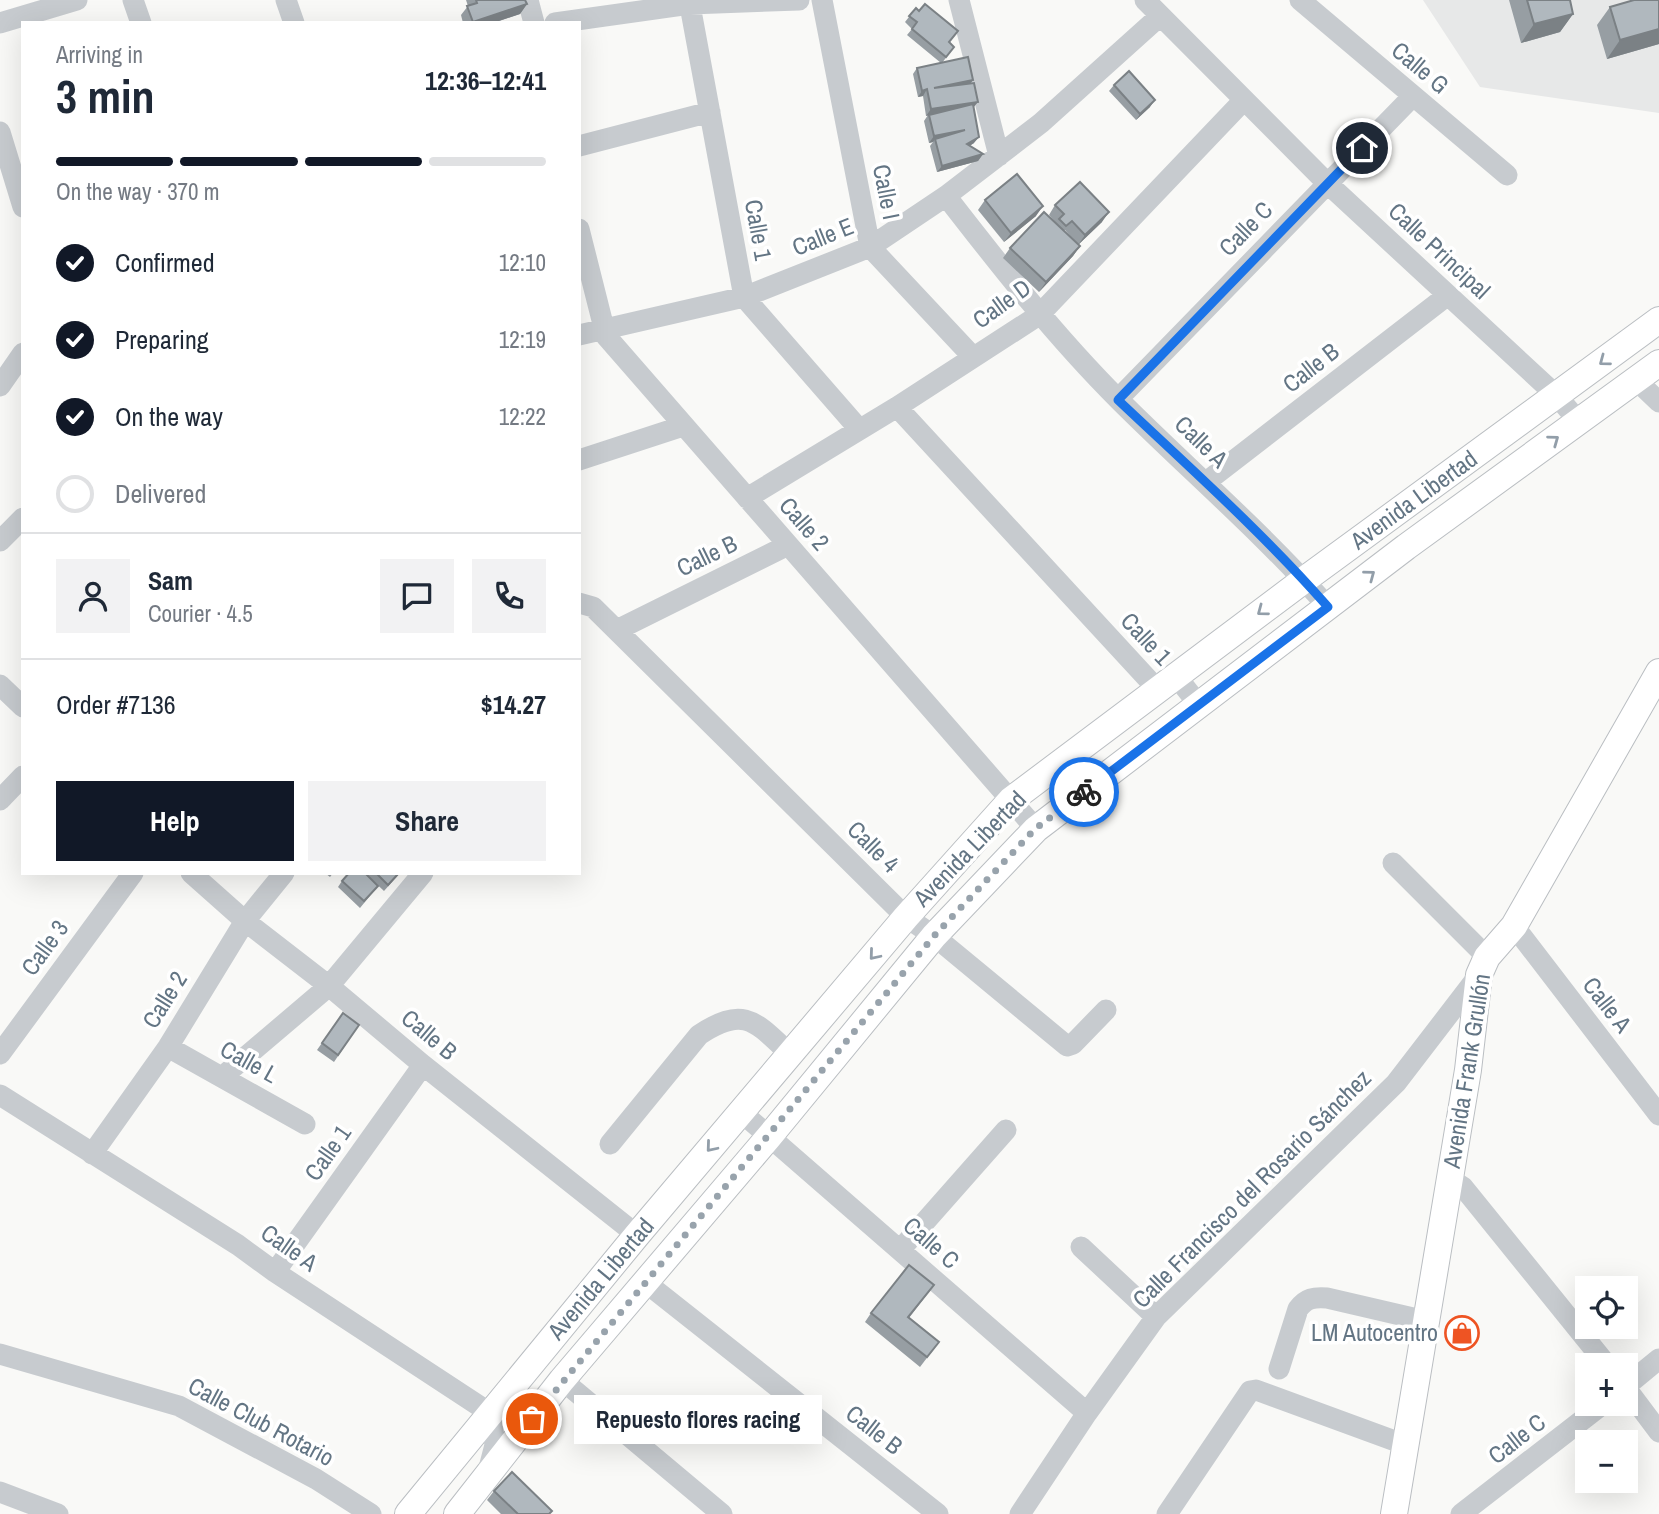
<!DOCTYPE html>
<meta charset="utf-8">
<style>
body{margin:0;font-family:"Archivo Narrow",sans-serif;background:#f2f2f3;color:#1f2937;height:100vh;display:flex;flex-direction:column;font-size:26px;white-space:nowrap}
*{box-sizing:border-box;margin:0}
p{font-size:23px;color:#747a83}
.icon{flex:none;width:38px;height:38px;fill:none;stroke:currentColor;stroke-width:2;stroke-linecap:round;stroke-linejoin:round}
.map{position:relative;flex:1;overflow:hidden}
.side{position:absolute;left:21px;top:21px;width:560px;height:854px;display:flex;flex-direction:column;background:#fff;border-radius:0px;box-shadow:0 7px 28px #0002}
.side>*{flex:none}
.buttons{position:absolute;left:1575px;top:1276px;display:grid;gap:14px}
.buttons a{display:grid;place-items:center;width:63px;height:63px;border-radius:0px;background:#fff;box-shadow:0 7px 28px #0002;font-size:35px}
.pin{position:absolute;display:grid;place-items:center;width:60px;height:60px;color:#fff;margin:-30px;border:4px solid #fff;border-radius:50%;box-shadow:0 2px 7px #0007}
.courier{position:absolute;display:grid;place-items:center;width:70px;height:70px;margin:-35px;border:5px solid #1a73e8;border-radius:50%;background:#fff;color:#222;box-shadow:0 2px 9px #0007}
.bubble{position:absolute;height:49px;border-radius:0px;background:#fff;box-shadow:0 7px 28px #0002;font-size:23px;font-weight:700;line-height:49px;text-align:center}
.overview em{font-style:normal;font-weight:700}
.overview div{display:flex;flex-direction:column-reverse}
.overview{display:flex;align-items:center;justify-content:space-between;height:119px;padding:0 35px}
h1{font-size:46px;font-weight:700;line-height:52px}
.bar{display:grid;grid-template-columns:repeat(4,1fr);gap:10px 7px;align-content:center;height:84px;padding:0 35px}
.bar i{height:9px;border-radius:5px;background:#e0e1e3}
.bar .on{background:#111827}
.bar p{grid-column:span 4}
.line{display:flex;align-items:center;gap:18px;padding:0 35px;border-top:2px solid #e0e1e3}
.line div{flex:1}
.round{display:grid;place-items:center;flex:none;width:74px;height:74px;border-radius:0px;background:#f2f2f3}
ol{padding:0 35px;list-style:none}
li{display:flex;align-items:center;gap:21px;height:77px}
li p{margin-inline-start:auto}
li .icon{padding:7px;border-radius:50%;background:#111827;color:#fff;stroke-width:4}
li:last-child{color:#747a83}
li i{width:38px;height:38px;border:4px solid #e0e1e3;border-radius:50%}
.cta{display:flex;gap:14px;margin-top:auto;padding:14px 35px}
.cta a{flex:1;height:80px;border-radius:0px;background:#111827;color:#fff;font-size:28px;font-weight:700;line-height:80px;text-align:center}
.cta a+a{background:#f2f2f3;color:#1f2937}
.map>svg:first-child{display:block}
.built{fill:#e7e8e8}
.lines{fill:none;stroke-linecap:round;stroke-linejoin:round}
.major-casing{stroke:#babec2;stroke-width:28}
.minor{stroke:#c7cbcf;stroke-width:21}
.major{stroke:#fff;stroke-width:26}
.wall{fill:#979ea3}
.shaded-wall{fill:#7b8185}
.building{fill:#b0b8be;stroke:#7b8185;stroke-width:2}
.oneway{stroke:#929ea9}
.done{stroke:#98a3ac;stroke-width:7;stroke-dasharray:0 12.6}
.route{stroke:#1a73e8;stroke-width:9}
.labels{text-anchor:middle;stroke-width:7;stroke-linejoin:round;paint-order:stroke}
.street-label{font-size:24px;fill:#637584;stroke:#fff}
.poi-label{font-size:24px;fill:#637584;stroke:#fff;text-anchor:end}
</style>
<div class="map">
<svg width="1659" height="1514" viewBox="0 0 1659 1514">
<rect width="100%" height="100%" fill="#f9f9f7"/>
<path class="built" d="M1423 0H1659V113L1480 87Z"/>
<g class="lines">
<g class="major-casing">
<path id="major" d="M408 1514 637 1235 906 917 1011 800 1304 580 1659 320
M457 1514 562 1380 768 1138 934 936 1036 829 1406 547 1659 363
M1394 1514 1468 1070 1479 975 1487 957 1514 926 1659 672"/>
</g>
<path class="minor" d="M133 0 141 23
M286 0 294 23
M528 0 534 23
M689 0 744 297 859 429
M822 0 870 247 973 357
M959 0 999 156
M1145 0 1327 183 1557 396 1579 422
M1300 0 1507 175
M0 23 77 0
M555 23 690 4 799 0
M0 132 23 207
M579 146 710 112
M946 196C1001 267 1056 337 1119 400 1188 469 1263 533 1328 607
M579 229 606 336 1036 829
M579 335 744 297 870 247 946 196 1041 123 1160 16
M1636 380 1659 402
M0 386 23 353
M1118 399 1413 96
M897 407 1158 690
M579 460 683 426
M1206 482 1448 295
M747 498 897 407 1039 315 1244 100
M0 541 23 518
M579 603 593 607 906 917 934 936 1067 1046 1073 1044 1106 1010
M617 630 788 545
M1176 676 1199 705
M0 685 23 707
M0 800 23 776
M1393 863 1487 957
M191 873 245 921 329 986 423 1065 637 1235
M1514 926 1659 1115
M168 1047 305 1124
M0 1054 133 873
M222 1077 329 986 423 873
M0 1095 238 1245 275 1272 490 1413 495 1445 488 1472
M741 1112 1087 1413
M610 1144 699 1035C744 1005 755 1021 790 1054
M92 1154 168 1047 245 921 284 873
M1449 1178 1463 1187 1607 1365
M1081 1247 1156 1317
M900 1250 1006 1130
M275 1272 423 1065
M645 1282 938 1514
M0 1354 179 1406 316 1479 371 1514
M1279 1369 1298 1309C1306 1298 1314 1297 1327 1298L1426 1321
M562 1380 722 1514
M1626 1386 1659 1359
M1626 1388 1659 1432
M0 1492 58 1514
M1020 1514 1087 1413 1156 1317 1396 1083 1479 975
M1167 1514 1250 1391 1256 1390 1406 1445
M1461 1514 1603 1404"/>
<use href="#major" class="major"/>
</g>
<path class="wall" d="M466 0H525L527 4 520 14 493 23H463L461 15 468 6Z
M1509 0H1570L1573 14 1560 32 1521 43Z
M1659 0V44L1607 59 1597 25 1610 7Z
M916 8 954 47 942 63 973 80 971 83 974 107V143L969 146 983 154 978 161 937 172 930 146 933 142 929 143 924 121 928 115 926 116 923 96 918 97 913 74 917 68 941 63 907 35 912 29 905 22Z
M1114 85 1150 107 1136 120 1109 91Z
M985 200 1036 216 1004 242 978 210Z
M1055 205 1102 222 1078 245 1065 230 1064 231 1080 246 1073 256 1039 292 1003 258 1010 248 1056 223 1049 215Z
M325 873H333L330 877Z
M365 873H400L384 891Z
M342 881 378 886 360 908 338 887Z
M343 1013 359 1025 334 1062 317 1050Z
M934 1285 909 1318 939 1342 920 1367 865 1322 871 1313Z
M494 1491 550 1514H501L487 1500Z"/>
<path class="shaded-wall" d="M527 4 520 14 493 23H472Z
M1573 14 1560 32 1521 43 1534 24Z
M1659 29V44L1607 59 1620 40Z
M973 80 968 86 934 88Z
M927 89 923 96 918 97 922 91Z
M1155 100 1150 107 1136 120 1140 114Z
M978 102 973 108 926 116 931 109Z
M965 130 935 139 933 142 929 143 934 136Z
M979 137 974 143 962 151 967 144Z
M983 154 978 161 937 172 942 166Z
M1043 206 1036 216 1004 242 1011 233Z
M1109 212 1102 222 1078 245 1085 235Z
M1080 246 1073 256 1039 292 1046 282Z"/>
<path class="building" d="M476 0H525L527 4 473 22 467 6 477 3Z
M1527 0H1570L1573 14 1534 24Z
M1634 0H1659V29L1620 40 1610 7Z
M925 4 958 31 949 42 954 47 946 57 912 29 917 22 909 16 916 8 919 11Z
M968 57 973 80 934 88 974 83 978 102 931 109 927 89 922 91 917 68Z
M1129 71 1155 100 1140 114 1114 85Z
M973 104 979 137 967 144 983 154 942 166 935 139 965 130 934 136 929 115Z
M1017 174 1043 206 1011 233 985 200Z
M1080 182 1109 212 1085 235 1072 221 1066 226 1059 219 1064 214 1055 205Z
M1044 212 1080 246 1046 282 1010 248Z
M349 873H365L378 886 364 901 342 881Z
M376 873H399L388 885Z
M343 1013 359 1025 338 1055 322 1043Z
M909 1265 934 1285 908 1317 939 1342 927 1357 871 1313Z
M512 1472 552 1511 549 1514H518L494 1491Z"/>
<defs><path id="oneway-chevron" d="M-2-3.5L2.5 0L-2 3.5" fill="none" stroke-width="1.6" stroke-linecap="round" stroke-linejoin="round" transform="scale(1.75)"/></defs>
<g class="oneway">
<use href="#oneway-chevron" transform="translate(1604 361) rotate(143)"/>
<use href="#oneway-chevron" transform="translate(1554 440) rotate(-36)"/>
<use href="#oneway-chevron" transform="translate(1370 575) rotate(-37)"/>
<use href="#oneway-chevron" transform="translate(1262 611) rotate(143)"/>
<use href="#oneway-chevron" transform="translate(874 955) rotate(130)"/>
<use href="#oneway-chevron" transform="translate(711 1147) rotate(130)"/>
</g>
<g class="lines">
<path class="done" d="M532 1419 934 936 1035 829 1084 792"/>
<path class="route" d="M1084 792 1328 607C1263 533 1189 467 1118 400L1362 148"/>
</g>
<defs>
<g id="shop-ring" transform="scale(1.75)"><circle r="9.5" fill="#fff" stroke="#ee5423" stroke-width="1.5"/><path d="M-5-2.5h2.3a2.7 3.5 0 0 1 5.4 0H5L5.5 6h-11ZM-1.5-2.5h3a1.5 2.3 0 0 0-3 0Z" fill="#ee5423"/></g>
</defs>
<g fill-rule="evenodd">
<use href="#shop-ring" x="1462" y="1333"/>
</g>
<g class="labels">
<g class="street-label">
<text transform="translate(1420 68) rotate(40)" y="8">Calle G</text>
<text transform="translate(886 192) rotate(79)" y="8">Calle I</text>
<text transform="translate(1246 229) rotate(-46)" y="8">Calle C</text>
<text transform="translate(758 230) rotate(80)" y="8">Calle 1</text>
<text transform="translate(823 237) rotate(-22)" y="8">Calle E</text>
<text transform="translate(1439 251) rotate(43)" y="8">Calle Principal</text>
<text transform="translate(1002 304) rotate(-36)" y="8">Calle D</text>
<text transform="translate(1311 368) rotate(-38)" y="8">Calle B</text>
<text transform="translate(1201 442) rotate(44)" y="8">Calle A</text>
<text transform="translate(1414 500) rotate(-36)" y="8">Avenida Libertad</text>
<text transform="translate(804 524) rotate(49)" y="8">Calle 2</text>
<text transform="translate(707 556) rotate(-26)" y="8">Calle B</text>
<text transform="translate(1146 639) rotate(47)" y="8">Calle 1</text>
<text transform="translate(873 847) rotate(45)" y="8">Calle 4</text>
<text transform="translate(970 849) rotate(-46)" y="8">Avenida Libertad</text>
<text transform="translate(45 948) rotate(-54)" y="8">Calle 3</text>
<text transform="translate(165 1000) rotate(-58)" y="8">Calle 2</text>
<text transform="translate(1607 1005) rotate(52)" y="8">Calle A</text>
<text transform="translate(429 1035) rotate(40)" y="8">Calle B</text>
<text transform="translate(249 1062) rotate(29)" y="8">Calle L</text>
<text transform="translate(1467 1071) rotate(-81)" y="8">Avenida Frank Grullón</text>
<text transform="translate(328 1153) rotate(-55)" y="8">Calle 1</text>
<text transform="translate(1252 1189) rotate(-45)" y="8">Calle Francisco del Rosario Sánchez</text>
<text transform="translate(931 1243) rotate(41)" y="8">Calle C</text>
<text transform="translate(289 1248) rotate(35)" y="8">Calle A</text>
<text transform="translate(601 1279) rotate(-50)" y="8">Avenida Libertad</text>
<text transform="translate(261 1422) rotate(28)" y="8">Calle Club Rotario</text>
<text transform="translate(874 1430) rotate(38)" y="8">Calle B</text>
<text transform="translate(1517 1439) rotate(-38)" y="8">Calle C</text>
</g>
<g class="poi-label">
<text x="1438" y="1341">LM Autocentro</text>
</g>
</g>
</svg>
<div class="buttons">
<a><svg class="icon" aria-label="locate" viewBox="0 0 24 24"><circle cx="12" cy="12" r="6"/><path d="M12 2v4M12 18v4M2 12h4M18 12h4"/></svg></a>
<a>+</a>
<a>−</a>
</div>
<div class="pin" style="left:532px;top:1419px;background:#ea580c"><svg class="icon" aria-label="bag" viewBox="0 0 24 24"><path d="M5 8h14l-1 12H6zM9 8a3 3 0 0 1 6 0"/></svg></div>
<div class="pin" style="left:1362px;top:148px;background:#1f2937"><svg class="icon" aria-label="home" viewBox="0 0 24 24"><path d="M3 11l9-7 9 7M6 9v11h12V9"/></svg></div>
<div class="courier" style="left:1084px;top:792px"><svg class="icon" aria-label="bike" viewBox="0 0 24 24"><circle cx="6" cy="16" r="4"/><circle cx="18" cy="16" r="4"/><path d="M6 16l4-8h5l3 8M10 8l3 8H6M13 5h3"/></svg></div>
<div class="bubble" style="left:574px;top:1395px;width:248px">Repuesto flores racing</div>
<section class="side">
<div class="overview"><div><h1>3 min</h1><p>Arriving in</p></div><em>12:36–12:41</em></div>
<div class="bar"><i class="on"></i><i class="on"></i><i class="on"></i><i></i><p>On the way · 370 m</p></div>
<ol>
<li><svg class="icon" aria-label="check" viewBox="0 0 24 24"><path d="M5 12l5 5 9-10"/></svg>Confirmed<p>12:10</p></li>
<li><svg class="icon" aria-label="check" viewBox="0 0 24 24"><path d="M5 12l5 5 9-10"/></svg>Preparing<p>12:19</p></li>
<li><svg class="icon" aria-label="check" viewBox="0 0 24 24"><path d="M5 12l5 5 9-10"/></svg>On the way<p>12:22</p></li>
<li><i></i>Delivered</li>
</ol>
<div class="line" style="height:126px"><a class="round"><svg class="icon" aria-label="person" viewBox="0 0 24 24"><circle cx="12" cy="8" r="4"/><path d="M4 21q1-7 8-7t8 7"/></svg></a><div><b>Sam</b><p>Courier · 4.5</p></div><a class="round"><svg class="icon" aria-label="chat" viewBox="0 0 24 24"><path d="M4 5h16v11H9l-5 4z"/></svg></a><a class="round"><svg class="icon" aria-label="phone" viewBox="0 0 24 24"><path d="M5 4h4l2 5-3 2q2 4 5 5l2-3 5 2v4C11 20 4 13 5 4z"/></svg></a></div>
<div class="line" style="height:91px"><div>Order #7136</div><b>$14.27</b></div>
<div class="cta"><a>Help</a><a>Share</a></div>
</section>
</div>
